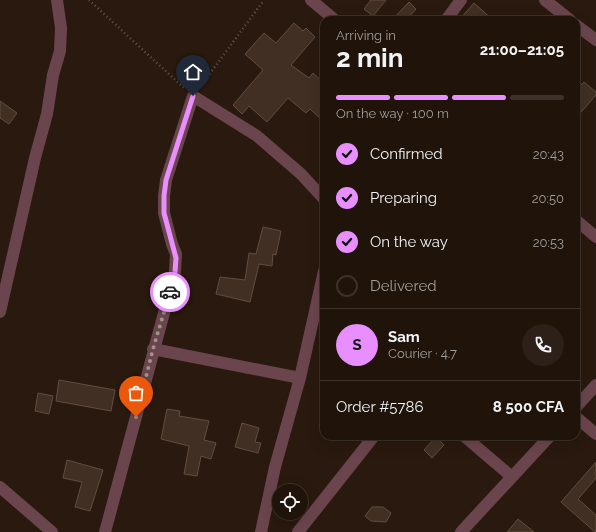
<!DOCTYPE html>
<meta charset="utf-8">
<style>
body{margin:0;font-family:Raleway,sans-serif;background:#2c2018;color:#f1f3f6;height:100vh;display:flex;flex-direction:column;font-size:15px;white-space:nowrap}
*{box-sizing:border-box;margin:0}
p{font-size:13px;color:#a19e9c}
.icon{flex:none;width:22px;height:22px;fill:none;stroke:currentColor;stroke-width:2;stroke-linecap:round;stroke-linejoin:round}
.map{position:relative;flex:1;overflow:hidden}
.details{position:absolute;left:320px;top:16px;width:260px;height:424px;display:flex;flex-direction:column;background:#1f130a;border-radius:12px;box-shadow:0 4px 16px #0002,0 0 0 1px #3c322b}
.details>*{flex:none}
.tools{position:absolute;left:272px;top:484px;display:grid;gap:8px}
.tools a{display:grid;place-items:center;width:36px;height:36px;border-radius:50%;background:#1f130a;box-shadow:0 4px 16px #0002,0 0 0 1px #3c322b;font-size:20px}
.pin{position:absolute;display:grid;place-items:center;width:34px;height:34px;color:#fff;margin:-41px -17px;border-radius:50% 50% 50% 0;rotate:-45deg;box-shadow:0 0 4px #0007}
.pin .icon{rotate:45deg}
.courier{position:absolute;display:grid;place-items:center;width:40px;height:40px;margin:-20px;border:3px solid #e88eff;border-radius:50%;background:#fff;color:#222;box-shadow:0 1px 5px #0007}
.overview em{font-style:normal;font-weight:700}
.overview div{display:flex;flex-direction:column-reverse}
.overview{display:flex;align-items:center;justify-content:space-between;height:68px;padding:0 16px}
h1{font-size:26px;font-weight:700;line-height:30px}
.bar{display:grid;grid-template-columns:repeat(4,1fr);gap:6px 4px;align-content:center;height:48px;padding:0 16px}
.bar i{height:5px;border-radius:3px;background:#3c322b}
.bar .on{background:#e88eff}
.bar p{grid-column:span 4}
.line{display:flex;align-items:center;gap:10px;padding:0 16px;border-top:1px solid #3c322b}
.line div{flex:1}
.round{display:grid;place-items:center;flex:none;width:42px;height:42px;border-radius:21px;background:#2c2018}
ol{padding:0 16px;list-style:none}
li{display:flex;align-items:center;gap:12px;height:44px}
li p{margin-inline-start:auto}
li .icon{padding:4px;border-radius:50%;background:#e88eff;color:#111;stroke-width:4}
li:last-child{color:#a19e9c}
li i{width:22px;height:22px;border:2px solid #3c322b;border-radius:50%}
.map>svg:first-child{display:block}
.building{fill:#412f23;stroke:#614e41}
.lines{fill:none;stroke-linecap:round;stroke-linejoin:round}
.path{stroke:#65574d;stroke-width:2.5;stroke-dasharray:1 3;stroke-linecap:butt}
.street{stroke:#6b454d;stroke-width:12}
.done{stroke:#a0938a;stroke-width:4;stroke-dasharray:0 7.2}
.route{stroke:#e88eff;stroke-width:5}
</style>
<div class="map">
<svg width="596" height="532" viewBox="0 0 596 532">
<rect width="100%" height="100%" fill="#29190e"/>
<path class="building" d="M371 0H386L373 16 364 9Z
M409 2 416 9 406 20H392Z
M474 3 493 20H459Z
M294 23 303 31 306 28 315 37 291 65 309 78 313 73 324 83V122L310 109 306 113 288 98 267 122 249 106 242 114 233 105 263 70 245 54 264 33 276 43Z
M584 82 596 92V95L576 118V90Z
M0 101 17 113 9 124 0 118Z
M263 227 281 231 276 255 273 254 272 266 259 264 250 302 216 294 220 277 245 280 249 253 256 254Z
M59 380 115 390 111 411 56 401Z
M38 393 53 396 49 414 35 411Z
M167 409 180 411 179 416 209 421 204 440 216 443 211 459 201 456 197 476 184 474 189 446 161 439Z
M242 423 259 428 255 442 261 443 258 453 235 447Z
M436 437 444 445 432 458 424 450Z
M67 460 103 470 90 511 75 507 82 482 63 478Z
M596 462V478L578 499 596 515V532H595L561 502Z
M372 507H383L391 513 386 522 371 521 365 516Z
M518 519 534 532H507Z"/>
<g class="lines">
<path class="path" d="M89 0 185 89
M200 87 264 0"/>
<path class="street" d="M311 0 335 20
M545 0 570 20
M446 20 461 0
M576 25 596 40
M576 220 596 237
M0 312 35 158 47 114 53 75 60 51 61 28 57 0
M153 349 300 378
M576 407 596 385
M576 417 596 434
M464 436 512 477
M0 487 52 532
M105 532 175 272 176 254 172 244 164 213V196L166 180 193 96 257 136 301 174 324 199
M261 532 275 467 300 378 324 271
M298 532 374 436
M461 532 550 436"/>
</g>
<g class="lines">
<path class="done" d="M136 417 153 349 170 292"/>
<path class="route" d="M170 292 175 272 176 258 164 213V196L166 180 193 96"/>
</g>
</svg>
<div class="tools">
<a><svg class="icon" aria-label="locate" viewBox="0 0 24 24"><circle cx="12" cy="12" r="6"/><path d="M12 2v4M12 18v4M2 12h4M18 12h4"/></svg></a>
</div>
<div class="pin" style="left:136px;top:417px;background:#ea580c"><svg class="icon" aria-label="bag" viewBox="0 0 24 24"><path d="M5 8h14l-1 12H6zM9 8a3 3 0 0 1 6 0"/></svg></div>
<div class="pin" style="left:193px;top:96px;background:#1f2937"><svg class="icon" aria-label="home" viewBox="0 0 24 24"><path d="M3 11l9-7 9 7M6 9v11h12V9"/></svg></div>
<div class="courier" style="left:170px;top:292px"><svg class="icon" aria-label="car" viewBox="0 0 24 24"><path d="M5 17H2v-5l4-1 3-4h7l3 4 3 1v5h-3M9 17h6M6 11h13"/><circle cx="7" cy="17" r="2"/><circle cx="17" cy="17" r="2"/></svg></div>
<section class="details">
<div class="overview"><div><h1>2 min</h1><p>Arriving in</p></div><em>21:00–21:05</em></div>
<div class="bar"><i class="on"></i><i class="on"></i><i class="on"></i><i></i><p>On the way · 100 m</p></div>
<ol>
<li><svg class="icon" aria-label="check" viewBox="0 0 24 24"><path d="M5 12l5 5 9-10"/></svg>Confirmed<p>20:43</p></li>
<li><svg class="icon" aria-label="check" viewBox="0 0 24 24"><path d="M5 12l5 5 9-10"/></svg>Preparing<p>20:50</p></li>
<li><svg class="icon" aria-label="check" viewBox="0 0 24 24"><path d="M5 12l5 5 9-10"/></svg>On the way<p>20:53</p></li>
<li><i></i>Delivered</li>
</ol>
<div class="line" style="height:72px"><b class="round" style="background:#e88eff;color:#111">S</b><div><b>Sam</b><p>Courier · 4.7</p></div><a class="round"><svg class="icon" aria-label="phone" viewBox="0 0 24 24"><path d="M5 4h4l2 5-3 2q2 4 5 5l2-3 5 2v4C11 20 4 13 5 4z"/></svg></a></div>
<div class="line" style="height:52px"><div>Order #5786</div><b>8 500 CFA</b></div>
</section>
</div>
